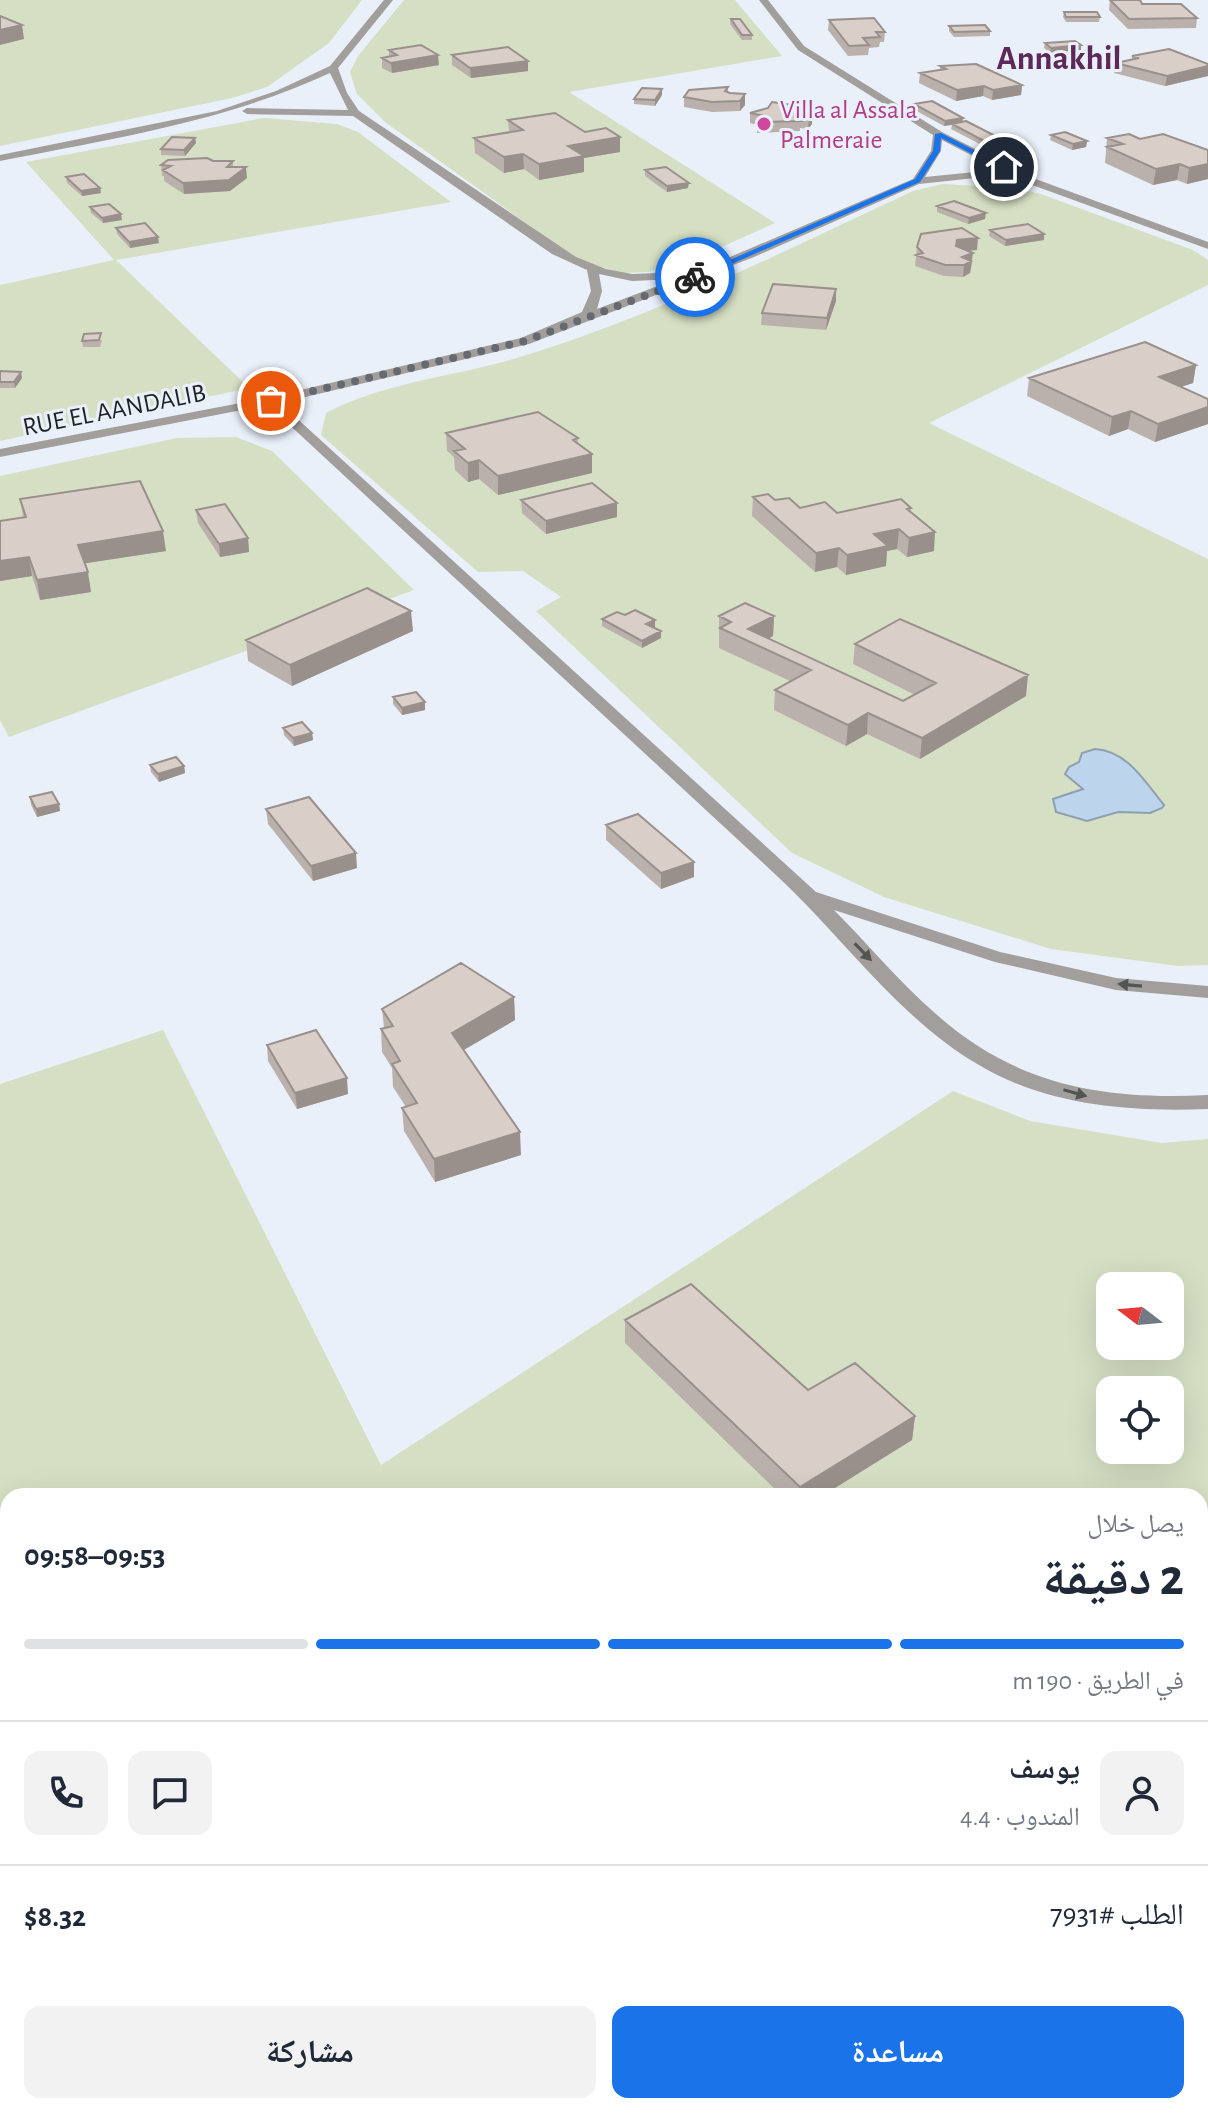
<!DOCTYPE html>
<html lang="ar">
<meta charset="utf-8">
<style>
body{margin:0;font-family:"Alegreya Sans","Noto Naskh Arabic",sans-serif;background:#f2f2f3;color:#1f2937;direction:rtl;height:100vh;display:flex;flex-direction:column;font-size:30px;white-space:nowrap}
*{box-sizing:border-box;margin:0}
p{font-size:26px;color:#747a83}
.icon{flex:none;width:44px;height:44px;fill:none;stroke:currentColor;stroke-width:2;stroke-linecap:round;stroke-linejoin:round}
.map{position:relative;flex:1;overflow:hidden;direction:ltr}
.sheet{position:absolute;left:0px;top:1488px;width:1208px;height:626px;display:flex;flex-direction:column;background:#fff;border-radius:24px 24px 0 0;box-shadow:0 8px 32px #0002;direction:rtl}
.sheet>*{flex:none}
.needle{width:52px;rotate:286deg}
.buttons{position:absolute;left:1096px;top:1272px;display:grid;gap:16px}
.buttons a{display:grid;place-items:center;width:88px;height:88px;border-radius:16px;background:#fff;box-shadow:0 8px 32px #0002;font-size:40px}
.pin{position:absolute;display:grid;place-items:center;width:68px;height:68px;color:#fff;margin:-34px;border:4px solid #fff;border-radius:50%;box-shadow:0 2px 8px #0007}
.courier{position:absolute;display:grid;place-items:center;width:80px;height:80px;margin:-40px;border:6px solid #1a73e8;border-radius:50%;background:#fff;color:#222;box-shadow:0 2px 10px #0007}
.head em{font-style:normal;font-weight:700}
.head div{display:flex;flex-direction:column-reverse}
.head{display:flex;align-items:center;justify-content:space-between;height:136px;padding:0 24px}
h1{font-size:52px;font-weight:700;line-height:60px}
.bar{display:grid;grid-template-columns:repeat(4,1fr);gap:12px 8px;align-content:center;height:96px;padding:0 24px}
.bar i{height:10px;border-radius:6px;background:#e0e1e3}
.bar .current{background:#1a73e8}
.bar p{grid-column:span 4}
.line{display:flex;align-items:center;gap:20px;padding:0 24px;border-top:2px solid #e0e1e3}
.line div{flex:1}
.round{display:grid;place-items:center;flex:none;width:84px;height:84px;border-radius:16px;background:#f2f2f3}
.button{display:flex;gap:16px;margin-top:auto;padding:16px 24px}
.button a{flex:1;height:92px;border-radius:16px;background:#1a73e8;color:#fff;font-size:32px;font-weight:700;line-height:92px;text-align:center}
.button a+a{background:#f2f2f3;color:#1f2937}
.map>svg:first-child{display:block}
.green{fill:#d5dfc3;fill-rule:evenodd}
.water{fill:#bdd4ed;stroke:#8e9fb1;stroke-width:2}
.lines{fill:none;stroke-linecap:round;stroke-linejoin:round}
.minor{fill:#a29e9b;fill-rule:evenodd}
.wall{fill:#bbb1ac}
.shaded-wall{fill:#99908c}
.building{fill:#dacec8;stroke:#99908c;stroke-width:2}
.oneway{fill:#535454}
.route{fill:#1a73e8}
.done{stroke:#666a70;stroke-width:8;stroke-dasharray:0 14.4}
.hotel-dot{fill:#d1479c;stroke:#e9f0fa;stroke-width:3}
.labels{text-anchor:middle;stroke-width:6;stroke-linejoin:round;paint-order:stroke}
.far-hotel-label{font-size:26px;fill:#b23c85;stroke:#e9f0fa;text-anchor:start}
.far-street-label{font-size:26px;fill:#1f2225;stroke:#e9f0fa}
.far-district-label{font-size:34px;font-weight:bold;fill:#5c2958;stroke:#e9f0fa}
</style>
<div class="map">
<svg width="1208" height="2113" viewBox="0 0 1208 2113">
<rect width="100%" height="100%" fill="#e9f0fa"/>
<path class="green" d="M0 0H362L329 43 267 87 232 98 0 146Z
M404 0H735L782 56 569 92 775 223 704 255 648 272 623 273 579 261 385 122 357 94 350 72 358 56Z
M264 118 337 124 358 132 451 202 116 260 249 388 0 441V285L114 260 26 162Z
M942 184 1015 188 1041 194 1193 250 1208 260V285L929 423 1208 559V965L1178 966 1051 949 884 897 792 853 536 611 561 597 523 571 478 572 321 435 326 413C385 382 453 377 517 358 654 317 784 251 913 191Z
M236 437 272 451 414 590 9 737 0 720V476L177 438Z
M163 1030 381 1465 953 1091 1030 1121 1162 1143 1208 1139V2113H0V1084ZM1110 1286H1170V1346H1110ZM1110 1390H1170V1450H1110ZM8 1496H1200V2106H8Z"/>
<path class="water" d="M1095 749C1128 751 1145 782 1164 805L1162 808 1150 813 1118 812 1087 821 1056 812 1053 799 1083 789 1065 774 1069 767 1079 762 1082 753Z"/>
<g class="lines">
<path class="minor" d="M384 0H393L338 68 347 93 359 111 576 257 606 269 632 274 682 272 688 275 913 179 931 151 933 135 798 50 759 0H768L804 46 942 132 1030 177 1208 242V249L1024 182 975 178 919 184 754 257 529 344 280 403 816 892 1000 952 1116 978 1208 986V998L1116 990 995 962 834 910C868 944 899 982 936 1014 1017 1086 1103 1100 1208 1095V1109C1129 1112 1048 1106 979 1065 899 1019 843 937 776 875 607 718 437 562 268 405L0 457V449L271 397 521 338 582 312 591 291 587 270 552 254 353 116 247 114 242 111 247 108 348 110 330 73C224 122 114 138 0 161V155L217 111 276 91 330 66ZM942 140 1009 175 975 172 925 177 941 151ZM599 274 632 281 676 279 597 309 602 291Z"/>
</g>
<path class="wall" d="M1110 0 1197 18 1196 28 1128 29 1109 10Z
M1064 12 1100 17 1099 22H1066L1063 17Z
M731 19 752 35V40H742L730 24Z
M829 20 885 32 884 42H880L879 47 869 48 868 55 848 56 828 30Z
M949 26 990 31V36L954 37 949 31Z
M1045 43 1081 45V50L1050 53 1044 48Z
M389 50 439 65 392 73 382 68V58L389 57Z
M452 55 528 71 471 78 452 65Z
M1132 56 1208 64V76L1165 86 1114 73 1116 63 1132 60Z
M940 66 1022 85 1021 95 992 100 983 96 956 101 919 83 920 73 940 70Z
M728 87V92L730 93 745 94V105L740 111 712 112 684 107V97Z
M662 95 655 106 634 104V99Z
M914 104 963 118 962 122 1012 151 997 153 951 129 952 125 944 126 913 109Z
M808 111 812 124 808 129 800 128V131L757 133V125L750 123V113Z
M508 120 620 137V152L584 158V172L539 180 524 169 504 173 475 153 474 138 509 132Z
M1051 135 1087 141 1086 147 1072 150 1050 140Z
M195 138 196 143 185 156 161 155V149Z
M1107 138 1140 139 1208 150V179L1187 184 1177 180 1153 185 1105 163Z
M213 161H233V167L247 178 230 191 184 194 164 181V176H162L161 165Z
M645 170 688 188 667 192 645 176Z
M66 177 100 188 101 193 82 196 67 183Z
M937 206 985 219 968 224 937 212Z
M90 207 122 220 103 223 91 213Z
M116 228 159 243 130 248 117 234Z
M990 230 1044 240 1005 246 989 236Z
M917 247 977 250 968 251 972 264 970 273 963 277 944 276 915 266Z
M836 301 826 330 761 325 762 313Z
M102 340 100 347H83L82 341Z
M1196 365 1193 383 1181 387 1208 399V424L1155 442 1128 429 1109 436 1027 396 1029 378Z
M0 371 22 378 15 388H0Z
M446 433 578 438V444L592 473 498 495 479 479 468 482 455 470 454 457 447 451Z
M753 497 800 508 837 513 911 508V512L934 551 907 557 897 549 887 551 886 566 846 575 837 567 815 572 752 516Z
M20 499 166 551 85 563 91 592 40 600 32 576 0 581 23 517Z
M521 500 617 517 546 534 522 513Z
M196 510 248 538 249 552 220 557 198 523Z
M625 615 655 620 654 627 661 631V638L642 648 602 626V619Z
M719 616H774L773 636 768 639 903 701 915 695 853 664 855 644 1026 696 920 759 867 734 846 746 774 710 775 690 790 681 719 648Z
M413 631 292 686 248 661 246 640Z
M393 697 425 702V710L402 715 393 704Z
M283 728 312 733 313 740 294 746 284 735Z
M150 765 184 766 185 773 159 782 151 772Z
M30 797 59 804 60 811 37 817 31 805Z
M266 809 357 868 313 881 268 824Z
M606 825 694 877 661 889 606 840Z
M514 997 515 1020 464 1050 521 1155 435 1182 404 1131 402 1108 406 1107 393 1087 392 1068 382 1052 381 1029 384 1028 382 1009Z
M267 1045 348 1094 297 1109 268 1061Z
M625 1320 808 1390 915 1416 912 1440 822 1496H782L625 1343Z
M1200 1552 1208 1570V1655L1200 1656Z"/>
<path class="shaded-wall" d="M22 25 24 39 0 45V30Z
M1081 45V50L1050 53 1051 48Z
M438 55 439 65 392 73 391 63Z
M528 61V71L471 78 470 68Z
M1208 66V76L1165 86 1167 76Z
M1022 85 1021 95 992 100 993 90Z
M984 86 983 96 956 101 957 90Z
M662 89V95L655 106V100Z
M745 94V105L740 111V101Z
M812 113V124L808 129 809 118Z
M963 118 962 123 944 126 945 121Z
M620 137V152L584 158V172L539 180V164L568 146Z
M195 138 196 143 185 156 184 150Z
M1087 141 1086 147 1072 150 1073 144Z
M1013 145 1012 151 997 153V148Z
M523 154 524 169 504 173V157Z
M1180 164 1177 180 1153 185 1156 169Z
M1208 164V179L1187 184 1189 168Z
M246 167 247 178 230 191 184 194 183 183Z
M689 183 688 188 667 192V186Z
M100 188 101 193 82 196 81 191Z
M986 213 985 219 968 224 969 218Z
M121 214 122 220 103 223 102 218Z
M1044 234V240L1005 246 1006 240Z
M158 237 159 243 130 248 129 242Z
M978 238 977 250 956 252 957 240Z
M973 253 970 273 963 277 964 265 962 257Z
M836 289V301L826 330 827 318Z
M1196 365 1193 383 1156 395 1159 377Z
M21 372 22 378 15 388 14 382Z
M1208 407V424L1155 442 1158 424Z
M1131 411 1128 429 1109 436 1112 417Z
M592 454V473L498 495V476Z
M479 460V479L468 482V463Z
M617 503V517L546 534V521Z
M899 529 897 549 887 551 886 566 846 575 847 555 874 534Z
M163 531 166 551 81 564 78 545Z
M935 532 934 551 907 557 909 538Z
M248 538 249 552 220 557 219 544Z
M839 548 837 567 815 572 816 553Z
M29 557 32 576 0 581V561Z
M88 572 91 592 40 600 37 580Z
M411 611 413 631 292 686 290 665Z
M774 616 773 636 757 645 748 629Z
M655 620V627L646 631V624Z
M661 631V638L642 648V641Z
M1028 675 1026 696 920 759 922 738Z
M425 702V710L402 715V708Z
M868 713 867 734 846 746 848 725Z
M312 733 313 740 294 746 293 738Z
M184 766 185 773 159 782 158 774Z
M59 804 60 811 37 817 36 809Z
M356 853 357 868 313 881 311 866Z
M694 862V877L661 889V873Z
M514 997 515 1020 453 1056 452 1033Z
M347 1078 348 1094 297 1109 295 1093Z
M520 1132 521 1155 435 1182 434 1159Z
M915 1416 912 1440 822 1496H799L800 1487Z
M0 1833 8 1867V1874L0 1839Z
M8 2051V2077L0 2080V2054Z"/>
<path class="building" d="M1110 0H1140L1142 4H1181L1197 18 1129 19Z
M1064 12H1097L1100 17H1066Z
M0 16 22 25 0 30Z
M874 18 885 32H876L880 37 863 38 869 45 849 46 829 20Z
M731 19H740L752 35H742Z
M985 25 990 31 954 32 949 26Z
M1075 41 1081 45 1051 48 1045 43Z
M421 45 438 55 391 63 382 58 397 55 389 50Z
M508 47 528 61 470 68 452 55Z
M1169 49 1208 64V66L1167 76 1116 63 1139 58 1132 56Z
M976 64 1022 85 993 90 984 86 957 90 920 73 946 69 940 66Z
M728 87 725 91 730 93 745 94 740 101 712 102 684 97 689 90Z
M642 88 662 89 655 100 634 99Z
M932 101 963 118 945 121 914 104Z
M772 102 799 106 808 111 799 112 812 113 809 118 794 117 801 121 757 122 765 116 750 113 768 108Z
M555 113 585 132 606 128 620 137 568 146 584 156 539 164 523 154 504 157 474 138 523 130 508 120Z
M966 121 1013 145 997 148 952 124Z
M1065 132 1087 141 1073 144 1051 135Z
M1129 134 1140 139 1163 134 1208 150V164L1189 168 1180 164 1156 169 1107 147 1123 144 1107 138Z
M172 137 195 138 184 150 161 149Z
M207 158 213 161H233L227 167H246L229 180 183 183 163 170 171 166 161 165 168 160Z
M666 167 689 183 667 186 645 170Z
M84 174 100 188 81 191 66 177Z
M954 201 986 213 969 218 937 206Z
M109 204 121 214 102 218 90 207Z
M145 223 158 237 129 242 116 228Z
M1028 224 1044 234 1006 240 990 230Z
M962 228 978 238 957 240 956 246 973 253 962 257 971 261 964 265H945L916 255 923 253 917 247 921 234Z
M773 284 836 289 827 318 762 313Z
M101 333 99 340 82 341 84 334Z
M1145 342 1196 365 1159 377 1208 399V407L1158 424 1131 411 1112 417 1029 378Z
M0 371 21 372 14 382H0Z
M538 412 578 438 573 440 592 454 498 476 479 460 468 463 454 451 465 449 446 433Z
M140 481 163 531 78 545 88 572 37 580 29 557 0 561V521L26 517 20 499Z
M592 483 617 503 546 521 521 500Z
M768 494 775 500 789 498 800 508 825 502 837 513 901 499 911 508 907 509 935 532 909 538 899 529 874 534 888 546 847 555 839 548 816 553 753 497Z
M225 504 248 538 219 544 196 510Z
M367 588 411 611 290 665 246 640Z
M745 603 774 616 748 629 903 701 936 683 855 644 900 619 1028 675 922 738 868 713 848 725 775 690 811 670 720 628 731 622 719 616Z
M635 610 655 620 646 624 661 631 642 641 602 619 617 612 625 615Z
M416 692 425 702 402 708 393 697Z
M302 722 312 733 293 738 283 728Z
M176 757 184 766 158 774 150 765Z
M52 792 59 804 36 809 30 797Z
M309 797 356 853 311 866 266 809Z
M638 814 694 862 661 873 606 825Z
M461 963 514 997 452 1033 520 1132 434 1159 402 1108 417 1103 392 1064 400 1061 381 1029 393 1026 382 1009Z
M316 1030 347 1078 295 1093 267 1045Z
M691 1284 808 1390 855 1363 915 1416 800 1487 625 1320Z
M1200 1552 1208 1570V1632L1200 1633Z
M0 1839 8 1874V2051L0 2054Z"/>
<defs><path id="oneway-solid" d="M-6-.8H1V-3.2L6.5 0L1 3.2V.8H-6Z" transform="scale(2)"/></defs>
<g class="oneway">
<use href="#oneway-solid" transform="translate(863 952) rotate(46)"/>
<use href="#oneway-solid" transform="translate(1130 985) rotate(-175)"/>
<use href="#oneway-solid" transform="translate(1075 1093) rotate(16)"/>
</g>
<path class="route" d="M941 133 1007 167 1001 169 941 138 940 151 920 182 697 279 691 277 915 179 933 151 935 134Z"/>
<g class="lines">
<path class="done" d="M271 401 525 341 695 277"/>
</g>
<circle class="hotel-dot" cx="764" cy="124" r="8"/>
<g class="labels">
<g class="far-hotel-label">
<text x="780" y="118">Villa al Assala<tspan x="780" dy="30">Palmeraie</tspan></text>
</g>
<g class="far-street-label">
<text transform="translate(114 409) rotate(-11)" y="9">RUE EL AANDALIB</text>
</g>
<g class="far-district-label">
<text x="1059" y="69">Annakhil</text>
</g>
</g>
</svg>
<div class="buttons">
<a><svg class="needle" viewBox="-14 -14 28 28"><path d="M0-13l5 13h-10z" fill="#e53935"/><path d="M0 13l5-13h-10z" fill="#747a83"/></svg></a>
<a><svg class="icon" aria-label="locate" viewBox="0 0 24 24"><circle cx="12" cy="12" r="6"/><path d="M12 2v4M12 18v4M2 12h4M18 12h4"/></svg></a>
</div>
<div class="pin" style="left:271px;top:401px;background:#ea580c"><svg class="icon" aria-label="bag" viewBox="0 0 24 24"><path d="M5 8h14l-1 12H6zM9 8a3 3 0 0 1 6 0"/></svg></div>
<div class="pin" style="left:1004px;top:167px;background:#1f2937"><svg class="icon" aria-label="home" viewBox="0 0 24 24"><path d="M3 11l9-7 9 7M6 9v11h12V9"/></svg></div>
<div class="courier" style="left:695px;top:277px"><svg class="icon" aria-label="bike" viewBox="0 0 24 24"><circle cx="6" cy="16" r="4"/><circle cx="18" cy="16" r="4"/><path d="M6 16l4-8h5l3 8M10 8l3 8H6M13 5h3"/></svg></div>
<section class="sheet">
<div class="head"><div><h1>2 دقيقة</h1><p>يصل خلال</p></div><em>09:53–09:58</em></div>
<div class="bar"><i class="current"></i><i class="current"></i><i class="current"></i><i></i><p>في الطريق · 190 m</p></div>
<div class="line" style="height:144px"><a class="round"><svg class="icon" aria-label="person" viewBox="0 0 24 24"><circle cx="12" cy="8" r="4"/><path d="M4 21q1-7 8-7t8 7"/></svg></a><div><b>يوسف</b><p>المندوب · 4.4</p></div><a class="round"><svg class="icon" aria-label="chat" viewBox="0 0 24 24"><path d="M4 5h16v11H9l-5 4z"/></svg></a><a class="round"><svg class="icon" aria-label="phone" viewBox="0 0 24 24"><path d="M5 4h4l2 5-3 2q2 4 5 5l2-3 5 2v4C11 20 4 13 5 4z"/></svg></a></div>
<div class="line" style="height:104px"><div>الطلب #7931</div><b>$8.32</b></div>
<div class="button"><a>مساعدة</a><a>مشاركة</a></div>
</section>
</div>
